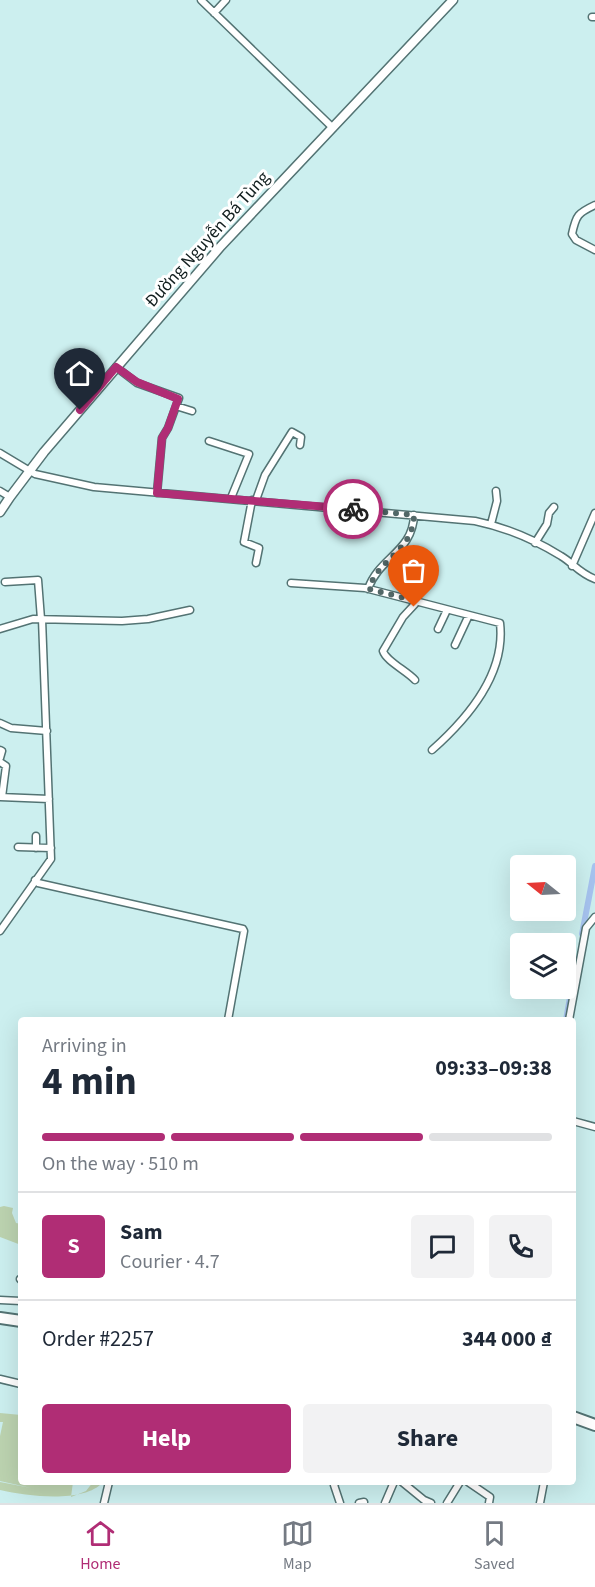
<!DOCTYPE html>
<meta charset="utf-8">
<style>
body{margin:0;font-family:"Source Sans 3",sans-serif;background:#f2f2f3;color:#1f2937;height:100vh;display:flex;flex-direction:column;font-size:22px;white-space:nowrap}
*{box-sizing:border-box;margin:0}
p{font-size:20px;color:#747a83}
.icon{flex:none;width:33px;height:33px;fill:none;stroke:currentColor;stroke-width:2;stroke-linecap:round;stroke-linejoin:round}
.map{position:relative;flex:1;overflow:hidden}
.drawer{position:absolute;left:18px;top:1017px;width:558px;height:468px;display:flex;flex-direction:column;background:#fff;border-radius:6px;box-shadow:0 6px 24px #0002}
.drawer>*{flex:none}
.needle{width:39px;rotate:288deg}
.buttons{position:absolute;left:510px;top:855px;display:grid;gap:12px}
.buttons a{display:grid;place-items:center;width:66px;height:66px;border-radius:6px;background:#fff;box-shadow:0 6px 24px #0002;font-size:30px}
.pin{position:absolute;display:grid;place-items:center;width:51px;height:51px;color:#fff;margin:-62px -26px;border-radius:50% 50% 50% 0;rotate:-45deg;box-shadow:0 0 6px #0007}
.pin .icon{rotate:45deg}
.courier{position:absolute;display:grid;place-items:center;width:60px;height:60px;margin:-30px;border:4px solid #b02d75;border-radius:50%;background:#fff;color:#222;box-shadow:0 2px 8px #0007}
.headline em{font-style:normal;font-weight:700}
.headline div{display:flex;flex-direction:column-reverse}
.headline{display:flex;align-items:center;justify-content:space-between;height:102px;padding:0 24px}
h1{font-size:39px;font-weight:700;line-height:45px}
.bar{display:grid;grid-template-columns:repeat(4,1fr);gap:9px 6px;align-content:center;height:72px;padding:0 24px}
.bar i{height:8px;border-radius:4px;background:#e0e1e3}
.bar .active{background:#b02d75}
.bar p{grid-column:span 4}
.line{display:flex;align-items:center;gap:15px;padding:0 24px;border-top:2px solid #e0e1e3}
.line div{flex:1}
.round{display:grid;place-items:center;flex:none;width:63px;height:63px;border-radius:6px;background:#f2f2f3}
.cta{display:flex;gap:12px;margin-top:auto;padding:12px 24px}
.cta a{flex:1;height:69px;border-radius:6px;background:#b02d75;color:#fff;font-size:24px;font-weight:700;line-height:69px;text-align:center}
.cta a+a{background:#f2f2f3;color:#1f2937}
.menu{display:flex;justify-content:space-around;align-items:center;height:84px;border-top:2px solid #e0e1e3;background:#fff;font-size:16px;color:#747a83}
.menu a{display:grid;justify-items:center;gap:3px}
.menu .active{color:#b02d75}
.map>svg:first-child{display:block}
.green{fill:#bcd3b0}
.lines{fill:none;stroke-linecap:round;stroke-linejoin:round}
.canal{stroke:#a6c3ef;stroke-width:6}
.street-casing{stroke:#537373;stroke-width:9}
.secondary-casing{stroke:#537373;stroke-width:11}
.highway-casing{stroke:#537373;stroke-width:14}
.street{stroke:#fff;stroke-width:6}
.secondary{stroke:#fff;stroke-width:8}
.highway{stroke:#fff;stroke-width:10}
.done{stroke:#526767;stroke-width:6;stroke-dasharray:0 10.8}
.route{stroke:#b02d75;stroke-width:8}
.labels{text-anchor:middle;stroke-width:6;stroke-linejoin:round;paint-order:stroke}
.street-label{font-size:18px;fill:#111e1e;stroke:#fff}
</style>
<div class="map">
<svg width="595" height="1503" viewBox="0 0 595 1503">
<rect width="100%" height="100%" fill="#ccefef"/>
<path class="green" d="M4 1206 13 1208 12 1213 16 1223 21 1224V1245L0 1237V1207Z
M0 1413 21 1415V1482H73L71 1497 86 1491 93 1482H103C85 1503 31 1497 0 1490V1482L31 1488 0 1481V1436L3 1422H0Z"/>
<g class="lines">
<path class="canal" d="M582 934 595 866
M566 1020 577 959"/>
<g class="street-casing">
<path id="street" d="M201 0 333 128
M214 13 226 0
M592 17H595
M595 205C578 213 576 215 572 234L576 240 595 250
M116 367 137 383 179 398 168 428 162 438 157 493
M176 406 192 411
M209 441 249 454 231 498
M0 453 35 474 94 487 475 521C504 527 535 540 561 556 573 563 579 573 595 579
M0 491 10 497
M252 500 244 542 259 548 256 563
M256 500 265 475 292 432 301 437 300 445
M340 508 341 522
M491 524 497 501 496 491
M535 543 547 524 549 513 554 507
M572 566 595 513
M5 582 38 580 41 619
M291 583 365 588 500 623C506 674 468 718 432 750
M368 589C379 557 413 552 414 515
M414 601 415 604 403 617 383 651C386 661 407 671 415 680
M0 629 33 619 122 621 148 619 190 610
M438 629 447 610
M455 645 469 615
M0 723 11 728 47 731
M0 750 2 751 0 758
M0 762 6 766 2 797
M0 797 49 799
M36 836V848
M18 847 51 848
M35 880 38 883 243 929 244 931 228 1020
M0 931 51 859 42 619
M569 1020 586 928 595 917
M573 1121 595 1127
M20 1279 21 1280
M0 1300 21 1301
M0 1379 21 1384
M336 1482 334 1485 340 1503
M402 1482 424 1500 431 1503
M468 1482 490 1497 489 1503
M104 1503 109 1482
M359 1503 364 1502
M385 1503 394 1482
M447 1503 460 1482
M540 1503 544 1482"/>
</g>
<g class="secondary-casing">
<path id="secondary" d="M0 512 10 497 44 452 221 246 453 0"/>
</g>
<g class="highway-casing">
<path id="highway" d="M0 1318 21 1321
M573 1417 595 1425"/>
</g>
<use href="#street" class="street"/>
<use href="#secondary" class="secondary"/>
<use href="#highway" class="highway"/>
</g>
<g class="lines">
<path class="done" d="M353 509 414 515C413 552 379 557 369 589L413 600 415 604 414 607"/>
<path class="route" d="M80 410 116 367 137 382 178 399 168 428 162 438 157 493 353 509"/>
</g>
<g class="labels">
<g class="street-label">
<text transform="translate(207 239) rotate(-48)" y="6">Đường Nguyễn Bá Tùng</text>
</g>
</g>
</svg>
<div class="buttons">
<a><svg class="needle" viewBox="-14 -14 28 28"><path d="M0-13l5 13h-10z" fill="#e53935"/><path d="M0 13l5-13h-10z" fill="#747a83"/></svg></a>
<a><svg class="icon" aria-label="layers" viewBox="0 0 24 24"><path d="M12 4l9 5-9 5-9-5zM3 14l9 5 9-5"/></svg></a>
</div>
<div class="pin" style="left:414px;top:607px;background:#ea580c"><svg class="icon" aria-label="bag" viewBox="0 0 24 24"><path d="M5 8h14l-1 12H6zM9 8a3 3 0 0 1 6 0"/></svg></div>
<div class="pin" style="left:80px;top:410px;background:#1f2937"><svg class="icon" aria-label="home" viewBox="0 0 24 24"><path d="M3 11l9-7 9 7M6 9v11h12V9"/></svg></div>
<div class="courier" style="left:353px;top:509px"><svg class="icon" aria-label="bike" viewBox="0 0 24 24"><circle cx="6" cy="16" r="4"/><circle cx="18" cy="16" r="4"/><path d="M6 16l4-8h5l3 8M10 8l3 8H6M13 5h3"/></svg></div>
<section class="drawer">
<div class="headline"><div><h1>4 min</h1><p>Arriving in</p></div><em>09:33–09:38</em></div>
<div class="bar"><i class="active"></i><i class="active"></i><i class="active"></i><i></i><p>On the way · 510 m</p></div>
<div class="line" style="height:108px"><b class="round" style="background:#b02d75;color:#fff">S</b><div><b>Sam</b><p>Courier · 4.7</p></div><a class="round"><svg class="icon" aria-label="chat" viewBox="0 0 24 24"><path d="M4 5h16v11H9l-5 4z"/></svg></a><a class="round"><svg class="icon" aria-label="phone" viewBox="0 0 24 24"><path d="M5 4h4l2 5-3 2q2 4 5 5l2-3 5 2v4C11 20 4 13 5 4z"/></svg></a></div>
<div class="line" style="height:78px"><div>Order #2257</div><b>344 000 ₫</b></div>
<div class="cta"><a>Help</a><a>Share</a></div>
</section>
</div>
<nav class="menu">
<a class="active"><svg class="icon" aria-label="home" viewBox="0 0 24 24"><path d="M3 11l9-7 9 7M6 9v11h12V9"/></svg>Home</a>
<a><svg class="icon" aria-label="map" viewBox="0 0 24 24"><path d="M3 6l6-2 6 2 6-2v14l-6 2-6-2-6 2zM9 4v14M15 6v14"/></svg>Map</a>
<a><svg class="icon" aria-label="saved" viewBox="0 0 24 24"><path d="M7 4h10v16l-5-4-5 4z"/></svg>Saved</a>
</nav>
